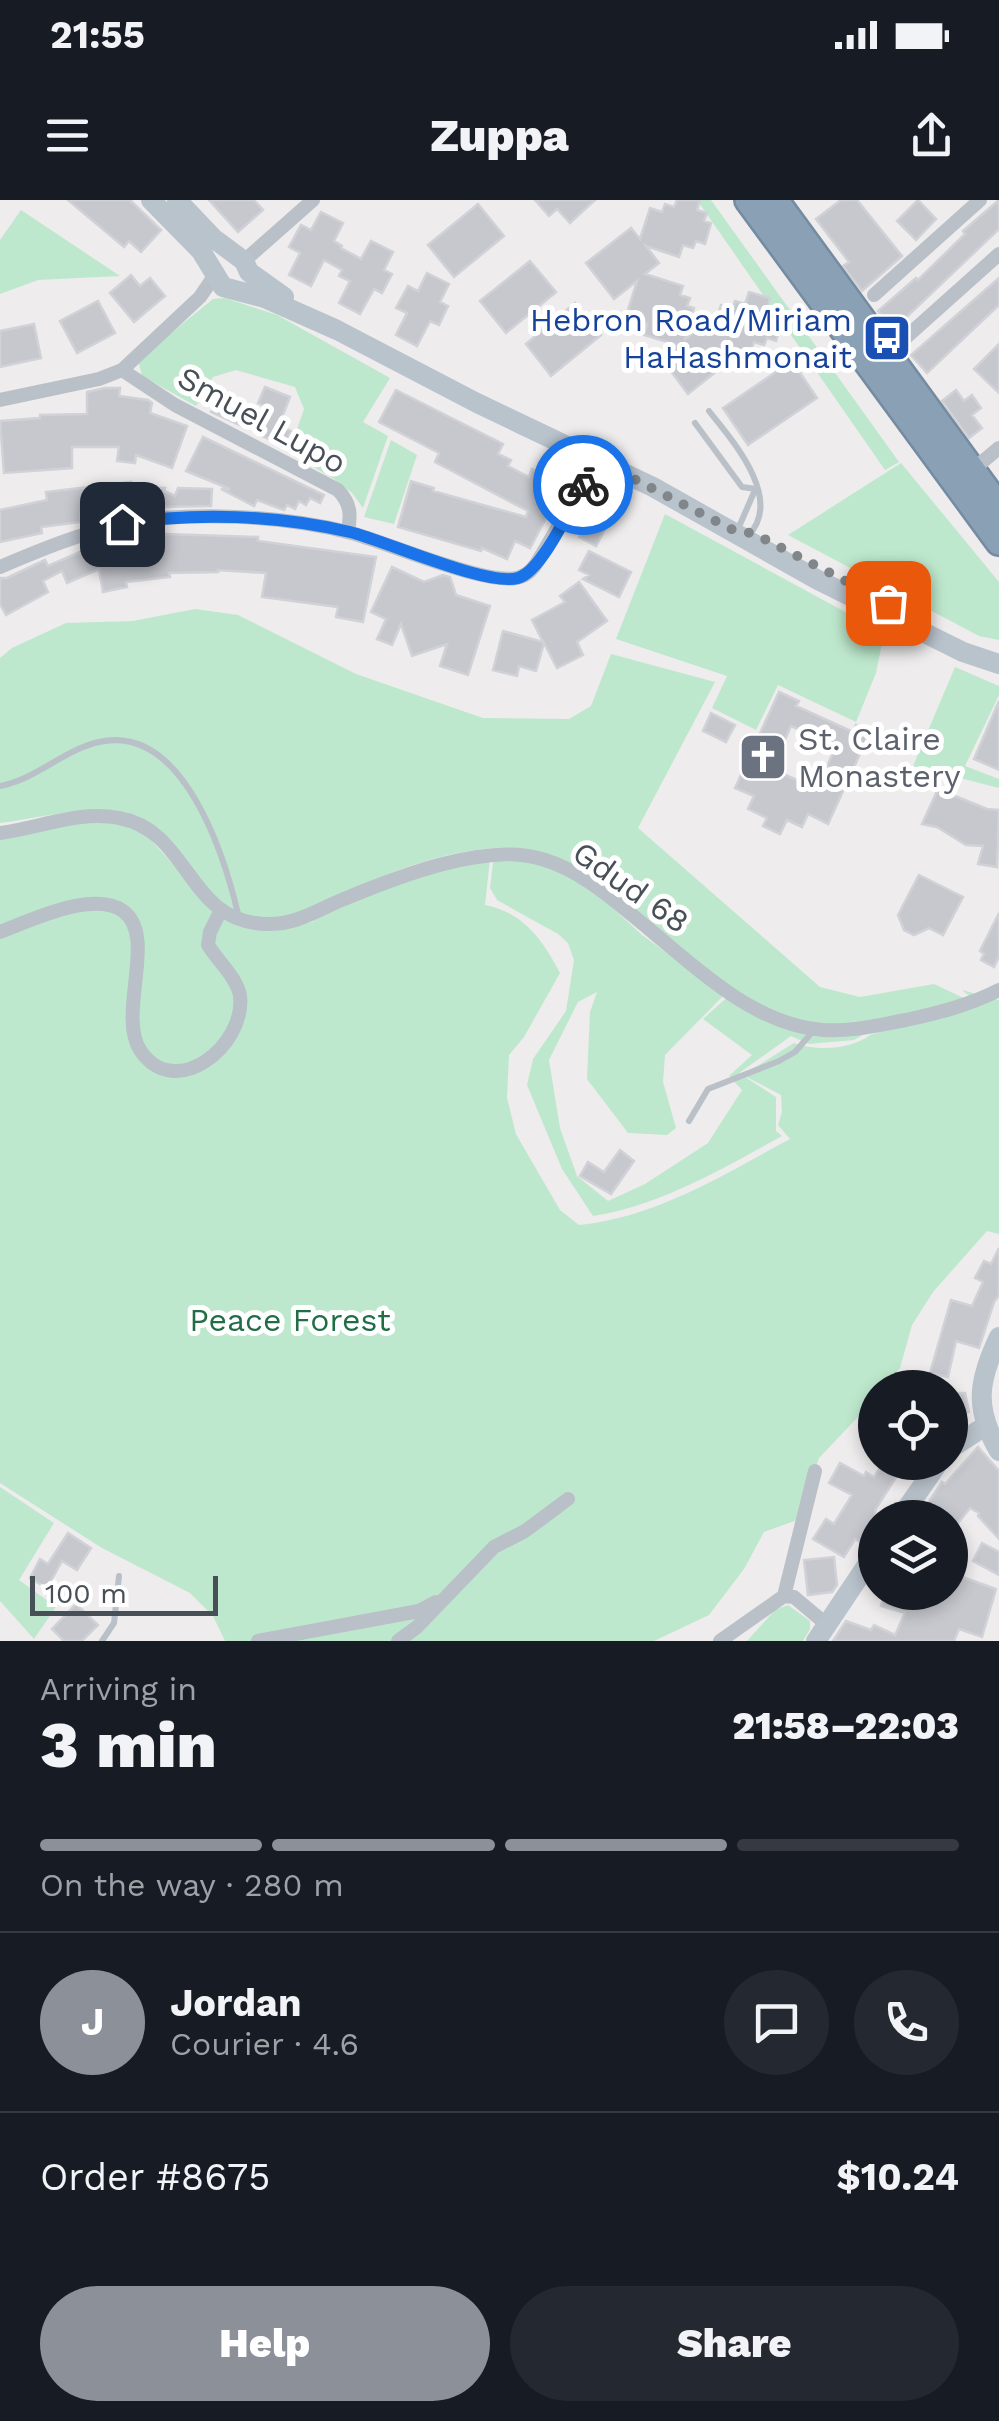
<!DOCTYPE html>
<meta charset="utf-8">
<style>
body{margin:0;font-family:"Work Sans",sans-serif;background:#242831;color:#f1f3f6;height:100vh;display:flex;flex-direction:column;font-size:38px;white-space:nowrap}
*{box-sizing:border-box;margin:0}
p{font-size:32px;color:#9ea1a6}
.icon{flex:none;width:55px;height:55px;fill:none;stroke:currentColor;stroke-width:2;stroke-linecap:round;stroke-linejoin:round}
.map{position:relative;height:1441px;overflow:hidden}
.side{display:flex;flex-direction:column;background:#171b24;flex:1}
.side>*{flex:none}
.tools{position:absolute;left:858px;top:1170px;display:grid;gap:20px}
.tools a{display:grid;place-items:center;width:110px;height:110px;border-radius:50%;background:#171b24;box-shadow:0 5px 15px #0003;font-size:50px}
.scale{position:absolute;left:30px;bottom:25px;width:188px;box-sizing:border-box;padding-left:10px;border:5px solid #474f57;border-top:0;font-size:28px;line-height:35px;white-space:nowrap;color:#474f57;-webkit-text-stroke:8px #fff;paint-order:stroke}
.pin{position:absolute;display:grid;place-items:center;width:85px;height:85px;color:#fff;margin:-42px;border-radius:20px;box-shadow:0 5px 15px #0006}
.courier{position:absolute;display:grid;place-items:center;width:100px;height:100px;margin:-50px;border:8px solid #1a73e8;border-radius:50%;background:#fff;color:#222;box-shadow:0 2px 12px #0007}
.headline em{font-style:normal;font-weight:800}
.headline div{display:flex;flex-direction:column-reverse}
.headline{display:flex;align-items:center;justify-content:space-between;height:170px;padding:0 40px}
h1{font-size:65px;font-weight:800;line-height:75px}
.bar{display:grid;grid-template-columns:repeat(4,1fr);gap:15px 10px;align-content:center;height:120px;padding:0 40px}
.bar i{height:12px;border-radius:8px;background:#363941}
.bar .current{background:#8c9099}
.bar p{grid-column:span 4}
.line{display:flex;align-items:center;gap:25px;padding:0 40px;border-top:2px solid #363941}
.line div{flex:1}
.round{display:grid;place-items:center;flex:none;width:105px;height:105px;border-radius:52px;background:#242831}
.cta{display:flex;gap:20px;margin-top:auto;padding:20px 40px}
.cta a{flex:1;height:115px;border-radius:60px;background:#8c9099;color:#fff;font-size:40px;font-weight:800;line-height:115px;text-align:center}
.cta a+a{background:#242831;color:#f1f3f6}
.status{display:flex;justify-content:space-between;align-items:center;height:70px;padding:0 50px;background:#171b24;direction:ltr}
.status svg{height:28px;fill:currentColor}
header{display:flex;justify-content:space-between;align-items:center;height:130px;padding:0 40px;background:#171b24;font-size:45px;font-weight:800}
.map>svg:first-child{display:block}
.green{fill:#bee8cd}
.building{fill:#c7c8ce;stroke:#d0d2d7;stroke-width:2.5;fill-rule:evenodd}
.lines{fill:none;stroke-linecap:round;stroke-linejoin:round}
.highway-casing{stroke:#748ba1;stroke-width:30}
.lane{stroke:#b9c0c7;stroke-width:6}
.street{stroke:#b9c0c7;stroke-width:14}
.secondary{stroke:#b9c3cc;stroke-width:20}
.highway{stroke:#89a0b5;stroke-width:25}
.done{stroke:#81868b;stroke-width:10;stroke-dasharray:0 18}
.route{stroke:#1a73e8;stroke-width:12}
.labels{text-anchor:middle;stroke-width:10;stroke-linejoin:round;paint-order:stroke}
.transit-label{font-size:32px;fill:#164399;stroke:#fff;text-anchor:end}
.street-label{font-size:32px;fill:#474f57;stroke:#fff}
.worship-label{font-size:32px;fill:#5b616d;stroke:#fff;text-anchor:start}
.park-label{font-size:32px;fill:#216e46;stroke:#fff}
</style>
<div class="status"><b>21:55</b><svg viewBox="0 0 49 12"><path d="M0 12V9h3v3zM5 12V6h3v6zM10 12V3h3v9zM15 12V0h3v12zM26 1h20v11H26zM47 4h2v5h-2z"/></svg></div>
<header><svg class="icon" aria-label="menu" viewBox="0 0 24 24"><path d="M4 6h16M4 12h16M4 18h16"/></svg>Zuppa<svg class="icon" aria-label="share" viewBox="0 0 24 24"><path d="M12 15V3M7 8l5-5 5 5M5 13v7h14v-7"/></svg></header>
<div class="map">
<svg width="999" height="1441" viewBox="0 0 999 1441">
<rect width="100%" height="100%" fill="#eeecec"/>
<path class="green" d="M697 0H711L899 262 885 270Z
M21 10 120 76 38 80 0 94V40Z
M225 98 277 115 390 178 363 222 388 236 363 308 352 293 334 279 289 253 304 209 295 187 236 170 213 177 196 206 142 176 138 160 213 99Z
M391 240 417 255 394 324 364 317Z
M901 263 999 382V440L979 436 788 335Z
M665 314 884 433 876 473 856 522 778 485 756 530 712 508 727 476 616 439Z
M195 409 238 415 356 474 483 518 569 519 591 506 611 454 715 482 638 628 820 787 860 797 934 784 970 801 891 819 854 840 809 844 791 836 739 873 776 897V931L782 936C722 969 661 1005 593 1016L562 969 527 885 533 859 566 811 574 760 568 743 558 734 497 700 490 688 493 662H541L570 677 604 700 642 735 725 794 665 855 663 882 676 928 667 935 628 933 587 879 590 812 597 792 578 802 549 860 560 928 577 976 608 1001 645 984 708 943 742 890 729 876 752 855 703 819 733 792 543 654C487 635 403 666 351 690 325 701 301 717 272 718 198 720 201 652 151 624 103 598 49 617 0 623V458L12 448 66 423 133 421Z
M955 467 999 486V495L965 566 999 579V588L913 566Z
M126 617 153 642 220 717 274 731 312 722 334 708 416 677 490 659 485 705C523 712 543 740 560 773L524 837 509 855 507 898 516 934 535 967 560 1010 579 1025C657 1017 723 975 790 939L778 925 782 912 781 895 743 875 794 843C815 851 851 850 870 835L979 804 962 790 999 800V1034L987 1031 933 1092 912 1125 900 1168 883 1187 875 1188V1199L819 1258 797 1320 764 1332 744 1369 709 1415 654 1441H225L213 1416 190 1393 102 1348 0 1283V627Z
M0 1287 54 1323 19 1380 56 1407 34 1439 0 1401Z
M788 1405 810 1421V1429L803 1441H747L775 1410Z"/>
<path class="building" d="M68 0H130L161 30 141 52 129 41 124 47Z
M209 0H254L263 10 238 32Z
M535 0H595L570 23 557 9 549 16Z
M677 0H700L697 10 707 13 704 21 711 23 705 44 696 41 693 48 683 45 679 57 646 46 659 63 645 74 683 86 680 95 690 98 687 106 694 108 685 139 705 123 712 132 721 105 733 109 735 101 745 104 749 92 770 98 768 107 778 110 775 118 782 120 776 141 767 138 764 145 754 142 750 154 742 151 688 194 661 158 677 145 644 135 647 124 639 122 641 114 628 110 637 81 614 99 586 63 631 28 640 39 650 8 662 12 665 4 674 7Z
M841 0H857L902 56 862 91 843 66 849 62 816 19Z
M918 0 936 19 916 40 897 21Z
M999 0V29L894 129 878 111 916 78 918 80 965 34 963 31Z
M478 4 504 36 454 77 428 45Z
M321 12 343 23 334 41 342 46 341 48 361 59 371 41 393 52 384 70 392 74 382 93 374 89 360 114 339 103 350 81 339 76 342 70 324 60 311 86 289 75 300 53 289 47 301 25 311 30Z
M530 61 556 92 506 133 480 101Z
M427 73 449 84 440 102 448 106 439 125 430 121 417 146 396 135 407 113 396 108 408 86 418 91Z
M131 75 140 86 150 78 165 96 134 122 110 93Z
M999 78V105L927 173 911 155Z
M98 101 115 133 77 153 60 121Z
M575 103 601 135 551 176 526 144Z
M34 124 41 158 0 167V131Z
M999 144V193L974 169Z
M792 161 817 198 748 245 723 208Z
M265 187 290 197 279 225 291 231 285 246 258 234 269 208 258 203Z
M105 188H120L119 196 148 200 152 203 150 213 187 226 172 268 136 255 135 263 117 261 119 247H72V268L4 273 0 221 40 218V215L87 214V192Z
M396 190 503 244 498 254 511 260 508 266 529 277 532 269 548 277 551 271 567 279 530 348 515 341 507 359 482 348 481 351 398 327 411 281 434 288 433 291 526 317 528 311 435 262 439 253 379 222Z
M956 190 964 201 972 195 981 208 972 215 982 228 969 238 942 201Z
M219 195 248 209 240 225 211 212Z
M203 237 324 295 320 303 310 298 306 305 299 301 295 309 287 305 284 310 257 300 254 306 221 289H230L186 271Z
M131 282V287L165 288 164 291 175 296 178 288 212 289 211 306 146 307 80 314 81 322 41 327 42 333 0 342V310L47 300 46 292Z
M598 299 616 308 596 346 579 337Z
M165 334 258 337V341L376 357 363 422 336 417 338 407 262 397 266 373 218 370V372L169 373 170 377 126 382 127 387 103 392 99 369 67 383 62 371 43 381 48 392 6 415 0 404V378H7L45 360 48 366 89 348 131 338Z
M589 351 631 372 619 397 583 379 589 375 579 370Z
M392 367 424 382 443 375 450 377 456 395 490 406 468 475 440 466 447 444 412 456 401 424 392 445 377 439 386 419 371 412Z
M579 382 607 421 577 442 583 455 557 468 544 443 536 471 519 466 517 476 493 470 503 431 543 442 532 420 565 402 560 396Z
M779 492 799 501 796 506 853 532 856 525 870 532 828 624 808 614 802 627 787 620 780 634 763 626 767 618 748 609 754 596 735 588ZM791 526 836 546 817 589 772 569Z
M999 501V570L974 559Z
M711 513 735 525 726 542 703 531Z
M938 589 987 609 999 610 997 667 978 664 983 646 966 645 937 627 922 624Z
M919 675 963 697 943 735 929 728 914 735 904 730 898 715Z
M999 713V757L994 767 981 760 984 754 980 751Z
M620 950 634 961 611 994 580 976 588 962 604 972Z
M999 1048V1095L994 1102 979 1148 956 1141 948 1177 930 1173 951 1100 972 1106 983 1082 975 1078 984 1061 991 1064Z
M953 1193H965L969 1212 959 1215 961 1223 950 1226V1194Z
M978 1247 999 1271V1339L978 1316 979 1313 970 1308 950 1333V1318H918L942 1282 945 1284Z
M884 1262H906L875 1310V1326L864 1344 855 1339 844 1357 813 1339 826 1319 834 1324 852 1295 829 1283 840 1263 864 1276 866 1272 874 1277Z
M68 1333 91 1348 77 1370 62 1361 47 1388 30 1378 40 1359 48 1364Z
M982 1343 999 1352V1375L973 1361Z
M834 1357 837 1385 832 1392 808 1395 804 1360Z
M957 1375 996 1389 982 1437 959 1429 954 1441H833L846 1421 871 1430 874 1425 895 1435 905 1413 881 1406 885 1392H950Z
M76 1404 98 1425 82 1441H64L52 1429Z"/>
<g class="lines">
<g class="highway-casing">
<path id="highway" d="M748 0 999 342
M775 0 999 307"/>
</g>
<path class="lane" d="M709 211C733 241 784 299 748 336
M695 223 742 287 756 289
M738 329 755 290
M0 586C37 579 63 550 99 542 184 523 225 657 239 718
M689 921 708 889 779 861 795 852 814 830
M102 1441 114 1423 119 1376"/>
<path class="street" d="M244 61 313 0
M874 95 980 0
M903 140 999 54
M122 170 175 205 338 290C351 304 351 314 348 332
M0 200 99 179 122 170 200 97 215 75
M969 273 999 248
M0 367C40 350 81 333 123 324 188 310 287 316 351 333 386 342 491 388 520 377 530 374 536 365 541 356L597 260
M0 633C39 628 80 610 119 618 191 631 186 722 266 724 297 725 317 710 344 699 397 677 485 642 542 659 583 671 616 702 649 729 699 770 755 825 823 830 851 832 879 825 906 820 938 813 970 805 999 790
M0 732C32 720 93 690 123 711 158 736 117 813 140 850 175 903 246 845 240 796 238 779 217 760 208 745L210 732 221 710
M784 1396 815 1271
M258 1441 419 1411 436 1402
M398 1441 417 1427 494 1347 525 1331 568 1299
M720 1441 784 1396 794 1397 826 1424"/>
<path class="secondary" d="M151 0 201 51 223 87 265 98 337 130 477 203 653 287 818 380 963 452 999 464
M177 0 213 38 244 61 249 72 284 97
M999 1137C978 1181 974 1208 999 1251
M950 1249 985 1226
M900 1318 939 1262
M816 1441 875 1353"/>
<use href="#highway" class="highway"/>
</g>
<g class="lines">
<path class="done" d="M583 285 597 260 737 332 753 333 888 403"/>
<path class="route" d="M122 324C195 312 277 315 350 332 386 341 488 387 518 378 542 371 570 308 583 285"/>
</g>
<defs>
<g id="bus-square" transform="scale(2.5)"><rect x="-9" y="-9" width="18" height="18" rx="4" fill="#1a4fb4" stroke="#fff"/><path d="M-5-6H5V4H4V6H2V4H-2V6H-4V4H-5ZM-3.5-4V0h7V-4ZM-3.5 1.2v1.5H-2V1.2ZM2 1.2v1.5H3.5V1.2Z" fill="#fff"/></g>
<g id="church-square" transform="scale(2.5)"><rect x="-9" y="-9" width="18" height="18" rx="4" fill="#6b7280" stroke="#fff"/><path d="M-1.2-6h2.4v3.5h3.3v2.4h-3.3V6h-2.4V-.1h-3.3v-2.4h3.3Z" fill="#fff"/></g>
</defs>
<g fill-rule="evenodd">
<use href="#bus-square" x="887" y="138"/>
<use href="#church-square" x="763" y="557"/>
</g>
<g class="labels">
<g class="transit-label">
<text x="852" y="131">Hebron Road/Miriam<tspan x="852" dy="37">HaHashmonait</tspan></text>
</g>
<g class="street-label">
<text transform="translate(262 220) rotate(29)" y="11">Smuel Lupo</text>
<text transform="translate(631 687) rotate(35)" y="11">Gdud 68</text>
</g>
<g class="worship-label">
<text x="798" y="550">St. Claire<tspan x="798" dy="37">Monastery</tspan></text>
</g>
<g class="park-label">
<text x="290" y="1131">Peace Forest</text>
</g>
</g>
</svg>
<div class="tools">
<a><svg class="icon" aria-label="locate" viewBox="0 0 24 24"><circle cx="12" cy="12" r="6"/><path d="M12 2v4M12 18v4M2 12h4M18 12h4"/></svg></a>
<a><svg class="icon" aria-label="layers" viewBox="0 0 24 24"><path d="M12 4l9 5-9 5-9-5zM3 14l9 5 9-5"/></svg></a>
</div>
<div class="scale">100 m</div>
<div class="pin" style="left:888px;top:403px;background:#ea580c"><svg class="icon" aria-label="bag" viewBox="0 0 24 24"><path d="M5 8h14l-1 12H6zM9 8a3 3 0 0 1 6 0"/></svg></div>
<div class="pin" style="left:122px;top:324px;background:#1f2937"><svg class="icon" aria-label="home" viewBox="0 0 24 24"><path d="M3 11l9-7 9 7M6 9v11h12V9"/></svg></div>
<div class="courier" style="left:583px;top:285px"><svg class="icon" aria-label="bike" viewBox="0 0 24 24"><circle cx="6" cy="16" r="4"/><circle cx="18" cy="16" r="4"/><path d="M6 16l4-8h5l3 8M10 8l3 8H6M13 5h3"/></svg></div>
</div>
<section class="side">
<div class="headline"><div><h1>3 min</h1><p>Arriving in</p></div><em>21:58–22:03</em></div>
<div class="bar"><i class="current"></i><i class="current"></i><i class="current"></i><i></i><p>On the way · 280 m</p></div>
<div class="line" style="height:180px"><b class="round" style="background:#8c9099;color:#fff">J</b><div><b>Jordan</b><p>Courier · 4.6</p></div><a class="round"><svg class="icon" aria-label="chat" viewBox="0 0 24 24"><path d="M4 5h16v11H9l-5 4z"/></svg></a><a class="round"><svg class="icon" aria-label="phone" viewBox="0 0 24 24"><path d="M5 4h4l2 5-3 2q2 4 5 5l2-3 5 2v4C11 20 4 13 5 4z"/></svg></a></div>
<div class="line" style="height:130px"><div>Order #8675</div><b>$10.24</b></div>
<div class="cta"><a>Help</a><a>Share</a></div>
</section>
